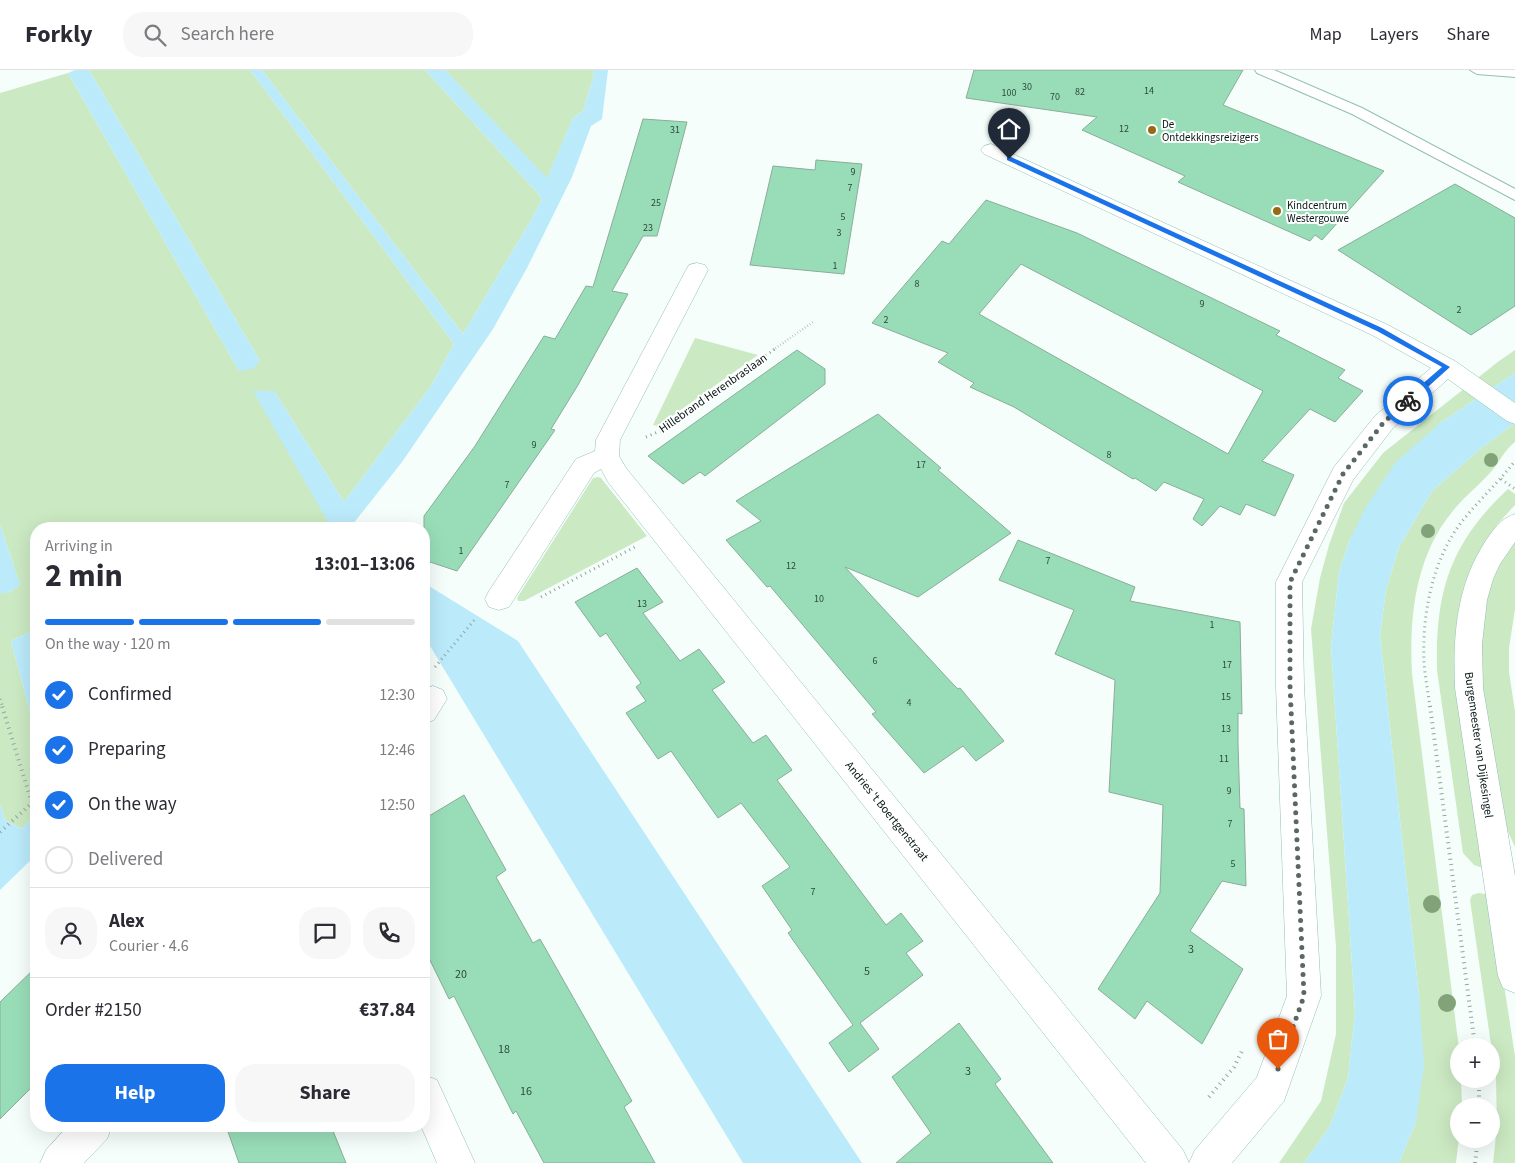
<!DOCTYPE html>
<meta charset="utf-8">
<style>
body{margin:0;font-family:"Source Sans 3",sans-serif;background:#f7f7f7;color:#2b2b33;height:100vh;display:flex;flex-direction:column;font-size:19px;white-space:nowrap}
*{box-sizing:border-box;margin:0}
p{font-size:16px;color:#7c7c81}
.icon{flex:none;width:28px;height:28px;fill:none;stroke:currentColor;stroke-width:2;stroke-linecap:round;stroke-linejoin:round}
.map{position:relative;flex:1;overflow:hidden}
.details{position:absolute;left:30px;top:452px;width:400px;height:610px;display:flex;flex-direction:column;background:#fff;border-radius:20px;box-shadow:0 5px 20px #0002}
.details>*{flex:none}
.buttons{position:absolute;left:1450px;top:968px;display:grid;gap:10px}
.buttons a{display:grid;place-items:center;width:50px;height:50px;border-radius:50%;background:#fff;box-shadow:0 5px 20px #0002;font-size:25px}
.pin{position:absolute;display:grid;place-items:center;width:42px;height:42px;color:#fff;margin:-51px -21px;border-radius:50% 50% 50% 0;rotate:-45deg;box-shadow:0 0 5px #0007}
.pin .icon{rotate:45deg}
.courier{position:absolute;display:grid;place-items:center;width:50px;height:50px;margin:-25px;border:4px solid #1a73e8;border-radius:50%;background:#fff;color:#222;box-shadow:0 1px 6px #0007}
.overview em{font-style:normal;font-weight:700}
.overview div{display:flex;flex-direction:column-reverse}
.overview{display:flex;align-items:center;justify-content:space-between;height:85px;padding:0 15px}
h1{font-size:32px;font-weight:700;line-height:38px}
.bar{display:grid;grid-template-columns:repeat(4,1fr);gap:8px 5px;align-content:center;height:60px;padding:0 15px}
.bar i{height:6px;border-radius:4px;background:#e1e1e2}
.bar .selected{background:#1a73e8}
.bar p{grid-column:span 4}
.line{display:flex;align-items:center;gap:12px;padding:0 15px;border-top:1px solid #e1e1e2}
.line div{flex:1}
.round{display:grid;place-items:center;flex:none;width:52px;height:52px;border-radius:20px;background:#f7f7f7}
ol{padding:0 15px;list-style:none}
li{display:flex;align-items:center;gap:15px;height:55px}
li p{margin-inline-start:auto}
li .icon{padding:5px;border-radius:50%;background:#1a73e8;color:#fff;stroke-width:4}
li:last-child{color:#7c7c81}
li i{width:28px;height:28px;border:2px solid #e1e1e2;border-radius:50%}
.button{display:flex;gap:10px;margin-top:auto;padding:10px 15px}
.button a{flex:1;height:58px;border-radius:20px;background:#1a73e8;color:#fff;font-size:20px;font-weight:700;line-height:58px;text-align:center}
.button a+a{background:#f7f7f7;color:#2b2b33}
header{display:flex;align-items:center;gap:30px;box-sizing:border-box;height:70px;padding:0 25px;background:#fff;border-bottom:1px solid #e1e1e2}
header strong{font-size:24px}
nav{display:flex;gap:28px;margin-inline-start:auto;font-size:18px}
.search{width:350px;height:45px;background:#f7f7f7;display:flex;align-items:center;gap:12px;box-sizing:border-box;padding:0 18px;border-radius:20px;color:#7c7c81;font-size:19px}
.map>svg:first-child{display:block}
.green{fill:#cbe9c3}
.water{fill:#bbeafa}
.building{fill:#99ddb8;stroke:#89ad98;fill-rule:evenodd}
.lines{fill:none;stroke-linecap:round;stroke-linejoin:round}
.lane-casing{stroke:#92bfb5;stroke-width:2}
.street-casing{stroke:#92bfb5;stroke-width:1}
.secondary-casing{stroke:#92bfb5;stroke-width:1}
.path-far2{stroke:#96a3a0;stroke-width:2.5;stroke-dasharray:0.5 2.5;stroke-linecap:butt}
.path-far1{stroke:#96a3a0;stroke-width:3;stroke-dasharray:1 4;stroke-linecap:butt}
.path{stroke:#96a3a0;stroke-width:4;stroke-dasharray:1 4.5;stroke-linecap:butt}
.lane{fill:#fff;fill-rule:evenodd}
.street{fill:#fff;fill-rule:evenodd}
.secondary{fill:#fff;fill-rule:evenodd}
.tree{fill:#82a37a}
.route{fill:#1a73e8}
.done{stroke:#5a6865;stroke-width:5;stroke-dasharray:0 9}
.poi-dot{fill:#966a17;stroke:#fff;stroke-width:2}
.labels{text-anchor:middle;stroke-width:4;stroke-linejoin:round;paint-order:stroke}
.number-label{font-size:10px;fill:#2b483d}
.far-poi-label{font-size:11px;fill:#061714;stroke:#fff;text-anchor:start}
.street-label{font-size:12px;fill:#061714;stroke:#fff}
.near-number-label{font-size:12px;fill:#2b483d}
</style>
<header>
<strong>Forkly</strong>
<div class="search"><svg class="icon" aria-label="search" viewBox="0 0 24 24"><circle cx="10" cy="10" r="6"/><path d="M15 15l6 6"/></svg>Search here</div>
<nav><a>Map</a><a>Layers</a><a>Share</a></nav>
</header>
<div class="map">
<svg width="1515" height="1093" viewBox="0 0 1515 1093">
<rect width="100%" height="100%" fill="#f5fefb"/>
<path class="green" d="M89 0H250L454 274 431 316 344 432 274 321 332 459H36V564L34 560 11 571 36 664V744L22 759 5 750 0 735V523H8L20 515 0 455V23L68 3 239 301 260 291Z
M262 0H425L542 128 534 145 463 264Z
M445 0H593L594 5 583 41 573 48 547 109Z
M695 268 758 285 658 356 653 355Z
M1515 280V303L1440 353 1350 469 1339 502 1331 576 1355 941 1348 1008 1330 1056 1304 1093H1279L1321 1031 1336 964V877L1311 559 1320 508 1329 475 1344 433 1383 383 1499 291Z
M1515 353V372C1503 381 1499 394 1489 404 1477 417 1463 428 1452 442 1415 487 1409 549 1412 604L1459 979V1009H1461L1462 1035 1459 1036V1067L1456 1093H1399L1416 1052 1419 926 1380 565 1386 520 1399 477 1432 421 1479 380Z
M598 407 601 408 647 466 524 531H518L517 528 593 408Z
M1508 419 1515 424V435C1468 483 1458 526 1455 591L1486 799 1474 795 1463 783 1437 600C1435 522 1450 473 1508 419Z
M1515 470V539L1509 578V602L1515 642V777L1505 755 1482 618 1480 592 1486 531 1498 496Z
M1479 823 1490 825 1515 986V1093H1493L1497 1056 1496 1009 1470 830 1472 825Z"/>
<path class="water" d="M75 0H89L260 291 253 299 239 301 68 3Z
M250 0H262L463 264 534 145 542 128 425 0H445L547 108 573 48 583 41 594 5 593 0H608L602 49 591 56 572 107 527 198 493 259 402 392 349 459H332L253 321H274L344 432 431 316 454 274Z
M1515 303V353L1479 380 1432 421 1399 477 1386 520 1380 565 1419 926 1424 994 1416 1052 1399 1093H1304L1330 1056 1348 1008 1355 941 1331 576 1339 502 1350 469 1366 437 1395 393 1440 353Z
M0 455 20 515 8 523H0Z
M424 513 518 571 862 1093H743L424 566Z
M34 560 36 564V664L11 571Z
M0 735 5 750 22 759 36 744V785L0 820Z"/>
<path class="building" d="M974 0H1243L1223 35 1384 101 1322 170 1315 165 1310 171 1178 112 1185 106 1082 60 1097 47 966 28Z
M643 49 687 52 657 166H643L612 221 628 224 578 315 551 359 555 360 457 501 424 490V446L475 376 544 266 555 269 586 216 593 217Z
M816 90 862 94 844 204 750 195 773 96 815 100Z
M1455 114 1515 148V236L1471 265 1338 180Z
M986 130 1077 163 1280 261 1276 265 1345 300 1338 308 1363 321 1335 352 1310 339 1262 391 1294 405 1275 446 1246 434 1240 445 1220 436 1202 456 1193 449 1204 429 1164 412 1156 421 1135 408 1133 409 1014 337 970 317 974 313 938 292 948 283 872 253 942 171 949 174ZM1021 194 1263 321 1228 384 979 244Z
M797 280 825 299V314L705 406 700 402 683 414 648 386Z
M878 344 941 398 938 400 1011 463 918 527 845 497 951 612 958 619 960 618 1004 671 976 691 963 676 924 703 872 644 876 642 770 516 767 517 726 470 761 451 736 431Z
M1018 470 1135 517 1130 531 1240 552 1242 644 1238 643V673L1240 738 1244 739 1246 816 1222 811 1190 861 1243 899 1202 974 1147 931 1135 949 1098 919 1160 823 1163 735 1109 722 1115 610 1055 584 1074 540 999 510Z
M637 498 663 532 643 543 680 591 699 579 725 612 712 620 753 673 766 665 792 700 777 710 886 855 901 843 923 871 906 883 923 905 860 953 879 979 849 1002 829 973 853 955 788 863 792 860 762 816 790 797 741 733 718 748 671 681 658 689 626 643 646 631 636 617 641 613 606 563 600 567 575 532Z
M464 725 506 800 496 807 533 873 540 869 632 1031 624 1037 655 1093H544L516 1041 513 1044 454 926 449 929 424 878V749Z
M36 897V1013L0 1049V932Z
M959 953 1001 1009 995 1014 1053 1093H896L931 1063 892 1007Z
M226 1056H331L346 1093H239Z"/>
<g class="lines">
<g class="lane-casing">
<path id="lane" d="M1255 0H1274L1362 38 1515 119V130L1352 44 1257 3Z
M1470 0H1515V7L1477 4Z"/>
</g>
<g class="street-casing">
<path id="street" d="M991 74 1388 255 1455 291 1515 333V354L1507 351 1448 309 1393 358 1353 410 1302 512 1304 616 1321 926 1284 1031 1232 1093H1189L1195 1080 1257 1007 1287 926 1276 616V512L1334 397 1375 346 1431 298 1372 265 984 84 981 80 984 76Z
M697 193 705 195 708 200 620 370 619 386 626 398 1183 1080 1189 1093H1146L608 412 601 399 594 403 509 537 499 540 489 537 485 529 489 521 576 389 595 381 596 370 686 200 689 195Z
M433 616 443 620 447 629 434 650 424 654V619Z
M424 1005 437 1010 475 1093H437L421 1056H424Z
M68 1056H112L107 1069 84 1093H40L46 1080Z"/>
</g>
<g class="secondary-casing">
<path id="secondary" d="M1515 444V472L1500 494 1493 509 1487 530 1482 574 1483 618 1515 806V923L1503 918 1498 906 1455 618C1453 567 1456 517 1485 472 1493 460 1501 448 1515 444Z"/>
</g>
<path class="path-far2" d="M773 280 813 252"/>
<path class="path-far1" d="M646 367 660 361 775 279
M1501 409 1515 419
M541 527 635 477
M435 597 476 548
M0 629 3 637
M1430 637C1428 622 1425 607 1424 592 1422 545 1432 492 1460 454 1477 432 1498 413 1515 391"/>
<path class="path" d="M1430 636 1475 976
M0 762 32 733 2 636
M1479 1009V1036
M1209 1027 1234 997 1243 979
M1475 1093 1478 1069"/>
<use href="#lane" class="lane"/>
<use href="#street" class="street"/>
<use href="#secondary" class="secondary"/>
</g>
<g class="tree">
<circle cx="1491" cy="390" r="7"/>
<circle cx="1428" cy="461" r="7"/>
<circle cx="1432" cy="834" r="9"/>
<circle cx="1447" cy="933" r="9"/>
</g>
<path class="route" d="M1007 87H1011L1382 258 1450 297 1410 333H1405V329L1442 297 1377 261 1007 90Z"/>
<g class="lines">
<path class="done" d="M1278 999 1304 926 1290 616V512L1343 404 1384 352 1408 331"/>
</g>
<g class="poi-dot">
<circle cx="1152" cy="60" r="5"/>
<circle cx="1277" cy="141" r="5"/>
</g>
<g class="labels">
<g class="number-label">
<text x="1027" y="20">30</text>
<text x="1149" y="24">14</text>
<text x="1080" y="25">82</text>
<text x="1009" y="26">100</text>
<text x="1055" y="30">70</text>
<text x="1124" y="62">12</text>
<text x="675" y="63">31</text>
<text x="853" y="105">9</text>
<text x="850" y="121">7</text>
<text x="656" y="136">25</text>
<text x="843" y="150">5</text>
<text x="648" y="161">23</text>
<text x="839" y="166">3</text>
<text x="835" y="199">1</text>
<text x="917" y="217">8</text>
<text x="1202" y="237">9</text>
<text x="1459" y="243">2</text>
<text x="886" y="253">2</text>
<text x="534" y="378">9</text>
<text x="1109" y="388">8</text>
<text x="921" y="398">17</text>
<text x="507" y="418">7</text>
<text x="461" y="484">1</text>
<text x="1048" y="494">7</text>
<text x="791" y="499">12</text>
<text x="819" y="532">10</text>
<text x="642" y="537">13</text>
<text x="1212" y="558">1</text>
<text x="875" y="594">6</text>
<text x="1227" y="598">17</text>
<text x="1226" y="630">15</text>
<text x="909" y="636">4</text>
<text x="1226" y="662">13</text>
<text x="1224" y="692">11</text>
<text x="1229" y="724">9</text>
<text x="1230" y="757">7</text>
<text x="1233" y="797">5</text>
<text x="813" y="825">7</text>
</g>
<g class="far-poi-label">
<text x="1162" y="58">De<tspan x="1162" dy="13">Ontdekkingsreizigers</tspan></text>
<text x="1287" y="139">Kindcentrum<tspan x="1287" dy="13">Westergouwe</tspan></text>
</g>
<g class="street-label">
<text transform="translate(713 323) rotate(-35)" y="4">Hillebrand Herenbraslaan</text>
<text transform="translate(1479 675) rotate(82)" y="4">Burgemeester van Dijkesingel</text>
<text transform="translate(887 741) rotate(51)" y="4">Andries 't Boertgenstraat</text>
</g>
<g class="near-number-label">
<text x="1191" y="883">3</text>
<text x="867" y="905">5</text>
<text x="461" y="908">20</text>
<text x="504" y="983">18</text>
<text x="968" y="1005">3</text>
<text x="526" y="1025">16</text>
</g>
</g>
</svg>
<div class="buttons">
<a>+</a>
<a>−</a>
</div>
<div class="pin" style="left:1278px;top:999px;background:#ea580c"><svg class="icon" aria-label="bag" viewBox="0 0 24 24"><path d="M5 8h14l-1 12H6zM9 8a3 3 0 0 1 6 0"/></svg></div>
<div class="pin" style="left:1009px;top:89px;background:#1f2937"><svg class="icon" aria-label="home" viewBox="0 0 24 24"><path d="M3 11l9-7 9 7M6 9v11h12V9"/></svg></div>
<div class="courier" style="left:1408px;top:331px"><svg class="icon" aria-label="bike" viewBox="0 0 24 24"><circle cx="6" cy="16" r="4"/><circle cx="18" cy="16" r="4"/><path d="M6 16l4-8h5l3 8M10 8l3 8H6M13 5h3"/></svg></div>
<section class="details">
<div class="overview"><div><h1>2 min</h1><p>Arriving in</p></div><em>13:01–13:06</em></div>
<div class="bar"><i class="selected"></i><i class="selected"></i><i class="selected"></i><i></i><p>On the way · 120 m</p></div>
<ol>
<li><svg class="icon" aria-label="check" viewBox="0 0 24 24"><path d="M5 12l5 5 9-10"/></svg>Confirmed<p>12:30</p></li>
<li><svg class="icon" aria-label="check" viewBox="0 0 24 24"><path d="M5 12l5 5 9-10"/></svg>Preparing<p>12:46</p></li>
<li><svg class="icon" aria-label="check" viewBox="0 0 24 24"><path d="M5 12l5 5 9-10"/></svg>On the way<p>12:50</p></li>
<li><i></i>Delivered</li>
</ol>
<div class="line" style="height:90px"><a class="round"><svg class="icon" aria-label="person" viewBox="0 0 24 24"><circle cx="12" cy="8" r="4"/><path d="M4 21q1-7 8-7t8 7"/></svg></a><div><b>Alex</b><p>Courier · 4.6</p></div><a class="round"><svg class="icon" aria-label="chat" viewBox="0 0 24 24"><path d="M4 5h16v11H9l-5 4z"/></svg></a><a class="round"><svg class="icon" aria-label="phone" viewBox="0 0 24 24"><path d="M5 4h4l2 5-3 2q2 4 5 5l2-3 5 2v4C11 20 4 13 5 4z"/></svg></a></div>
<div class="line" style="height:65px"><div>Order #2150</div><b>€37.84</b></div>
<div class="button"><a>Help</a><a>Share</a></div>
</section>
</div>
